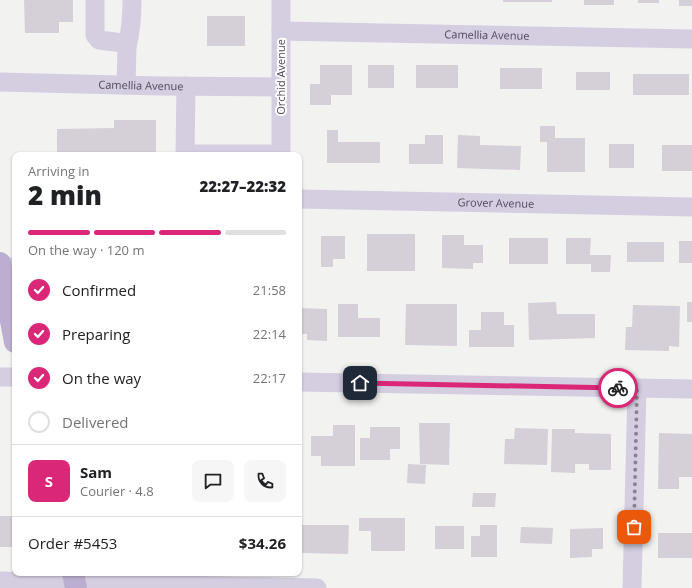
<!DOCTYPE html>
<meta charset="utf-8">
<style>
body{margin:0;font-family:"Open Sans",sans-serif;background:#f6f6f6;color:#202124;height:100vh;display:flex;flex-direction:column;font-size:15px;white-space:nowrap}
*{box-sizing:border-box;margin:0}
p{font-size:13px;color:#757577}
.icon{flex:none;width:22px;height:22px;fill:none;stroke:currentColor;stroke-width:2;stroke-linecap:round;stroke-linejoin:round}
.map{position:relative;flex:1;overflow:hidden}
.sheet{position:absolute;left:12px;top:152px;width:290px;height:424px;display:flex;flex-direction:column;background:#fff;border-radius:8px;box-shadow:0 1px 3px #0004}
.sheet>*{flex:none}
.pin{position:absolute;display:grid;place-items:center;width:34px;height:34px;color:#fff;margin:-17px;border-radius:8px;box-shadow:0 2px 6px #0006}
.courier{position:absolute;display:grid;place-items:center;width:40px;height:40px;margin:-20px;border:3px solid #db2777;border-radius:50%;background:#fff;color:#222;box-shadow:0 1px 5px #0007}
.head em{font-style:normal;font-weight:800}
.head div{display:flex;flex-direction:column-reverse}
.head{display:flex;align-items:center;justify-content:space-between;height:68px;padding:0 16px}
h1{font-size:26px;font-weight:800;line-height:30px}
.bar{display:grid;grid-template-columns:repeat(4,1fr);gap:6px 4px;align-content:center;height:48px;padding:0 16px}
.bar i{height:5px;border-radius:3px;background:#e0e0e0}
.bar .current{background:#db2777}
.bar p{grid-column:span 4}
.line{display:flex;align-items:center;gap:10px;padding:0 16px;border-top:1px solid #e0e0e0}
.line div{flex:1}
.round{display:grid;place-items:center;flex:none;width:42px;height:42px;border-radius:8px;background:#f6f6f6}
ol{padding:0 16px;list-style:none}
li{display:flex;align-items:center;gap:12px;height:44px}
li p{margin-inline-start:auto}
li .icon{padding:4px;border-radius:50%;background:#db2777;color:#fff;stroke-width:4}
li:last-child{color:#757577}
li i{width:22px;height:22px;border:2px solid #e0e0e0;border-radius:50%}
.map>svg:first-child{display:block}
.building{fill:#d5cfd8}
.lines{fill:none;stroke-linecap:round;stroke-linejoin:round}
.minor{stroke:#d4cee0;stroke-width:19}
.major{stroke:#bcaed0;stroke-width:22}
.done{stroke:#898391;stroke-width:4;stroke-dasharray:0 7.2}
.route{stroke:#db2777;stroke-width:5}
.labels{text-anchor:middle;stroke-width:4;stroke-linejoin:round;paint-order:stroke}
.street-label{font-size:11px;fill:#50475e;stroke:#fff}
</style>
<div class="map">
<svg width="692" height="588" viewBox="0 0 692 588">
<rect width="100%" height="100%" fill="#f2f2f0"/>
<path class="building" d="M24 0H73V22H59V33H25Z
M503 0H552V2H503Z
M584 0H614V5H584Z
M638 0H659V3H638Z
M679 0H692V6H679Z
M207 16H245V46H207Z
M320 65H352V95H331V105H310V84H320Z
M368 65H394V88H368Z
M416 65H458V88H416Z
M500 68H542V89H500Z
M576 72H610V90H576Z
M633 74H689V95H633Z
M114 120H156V155H57V129L114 128Z
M540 126H555V138H585V172H547V142H540Z
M327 130H338V142H380V163H327Z
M425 135H443V164H409V144H425Z
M458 135 480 136V145L521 146 520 170 457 168Z
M609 144H634V168H609Z
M662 145H692V171H662Z
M367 234H415V271H367Z
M442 235H464V245H483V263H473V269L442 268Z
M321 236H345V259H333V267H321Z
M509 238H548V264H509Z
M566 238H591L590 255H611L610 272H591V264H566Z
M679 241H692V263H679Z
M627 242H664V262H627Z
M556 302 557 314H595V338L529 340 528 303Z
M687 302H692V322H687Z
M338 304H358V318H380V337H338Z
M406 304H457V346L405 345Z
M633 305 680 306 679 347 669 346V351L625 350 626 327H632Z
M299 308 327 309V341L307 340V334H299Z
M481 312H504V325H514V347H469V330H481Z
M419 423H450L449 465 420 464Z
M299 425H302V455H299Z
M333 425H355V466H321V456H311V436H333Z
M370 427H400V449H390V460H360V438H370Z
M515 428 548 429 547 465 504 464 505 439H514Z
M552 429H575V433L611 434V470H589V464H575V473L551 472Z
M659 433 692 434V477H679V489H658Z
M408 464 426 465 425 484 407 483Z
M473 493H496L495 507H472Z
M0 516H15V547H0Z
M359 518H405V551H371V531H359Z
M302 525H349L348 554 301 553Z
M480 525H497V557H471V536H480Z
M435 526H464V549H435Z
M521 527 553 528 552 544 520 543Z
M603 528V549H592V557L570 558V529Z
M658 533H692V558H658Z"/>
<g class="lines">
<g class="minor">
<path d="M95 0V35L99 40 123 43 127 46 126 85"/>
<path d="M281 0V155"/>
<path id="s1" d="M281 31 692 39"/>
<path d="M127 46C131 31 132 16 132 0"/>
<path id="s2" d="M0 82 160 86 281 87"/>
<path d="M185 154H281"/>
<path d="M185 155 186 86"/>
<path id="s3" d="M299 199 692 207"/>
<path d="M1 267H15"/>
<path d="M0 377H15"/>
<path d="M299 382 692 389"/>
<path d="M0 581 317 588"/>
<path d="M632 588 637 388"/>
</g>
<path class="major" d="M0 263 15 342
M73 573 76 588"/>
</g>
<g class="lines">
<path class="done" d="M618 388H637L634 527"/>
<path class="route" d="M360 383 618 388"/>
</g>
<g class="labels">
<g class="street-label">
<text dy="4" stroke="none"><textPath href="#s1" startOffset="206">Camellia Avenue</textPath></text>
<text transform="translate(281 77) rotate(-90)" y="4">Orchid Avenue</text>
<text dy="4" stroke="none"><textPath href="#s2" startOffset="141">Camellia Avenue</textPath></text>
<text dy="4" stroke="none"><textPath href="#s3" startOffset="197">Grover Avenue</textPath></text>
</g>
</g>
</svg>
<div class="pin" style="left:634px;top:527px;background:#ea580c"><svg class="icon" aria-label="bag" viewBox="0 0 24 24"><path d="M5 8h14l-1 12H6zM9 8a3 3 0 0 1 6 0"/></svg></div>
<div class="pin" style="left:360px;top:383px;background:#1f2937"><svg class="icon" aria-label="home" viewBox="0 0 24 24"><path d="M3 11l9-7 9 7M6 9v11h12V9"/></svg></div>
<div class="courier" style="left:618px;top:388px"><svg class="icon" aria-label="bike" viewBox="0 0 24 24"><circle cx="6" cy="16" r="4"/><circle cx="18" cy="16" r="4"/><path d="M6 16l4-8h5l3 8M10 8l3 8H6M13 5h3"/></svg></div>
<section class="sheet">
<div class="head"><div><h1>2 min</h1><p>Arriving in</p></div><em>22:27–22:32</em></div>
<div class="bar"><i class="current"></i><i class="current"></i><i class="current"></i><i></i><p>On the way · 120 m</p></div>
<ol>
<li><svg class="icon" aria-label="check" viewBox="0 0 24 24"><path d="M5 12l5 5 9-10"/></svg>Confirmed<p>21:58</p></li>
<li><svg class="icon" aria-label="check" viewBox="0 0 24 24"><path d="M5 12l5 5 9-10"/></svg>Preparing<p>22:14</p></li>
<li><svg class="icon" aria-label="check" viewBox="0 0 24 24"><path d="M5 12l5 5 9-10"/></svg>On the way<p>22:17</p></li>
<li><i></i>Delivered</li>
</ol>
<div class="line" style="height:72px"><b class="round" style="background:#db2777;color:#fff">S</b><div><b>Sam</b><p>Courier · 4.8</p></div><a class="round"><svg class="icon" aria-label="chat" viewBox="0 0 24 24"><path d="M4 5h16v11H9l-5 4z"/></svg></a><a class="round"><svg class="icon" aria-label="phone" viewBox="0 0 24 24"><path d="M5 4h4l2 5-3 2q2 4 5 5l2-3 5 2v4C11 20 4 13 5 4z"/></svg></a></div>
<div class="line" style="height:52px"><div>Order #5453</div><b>$34.26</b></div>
</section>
</div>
